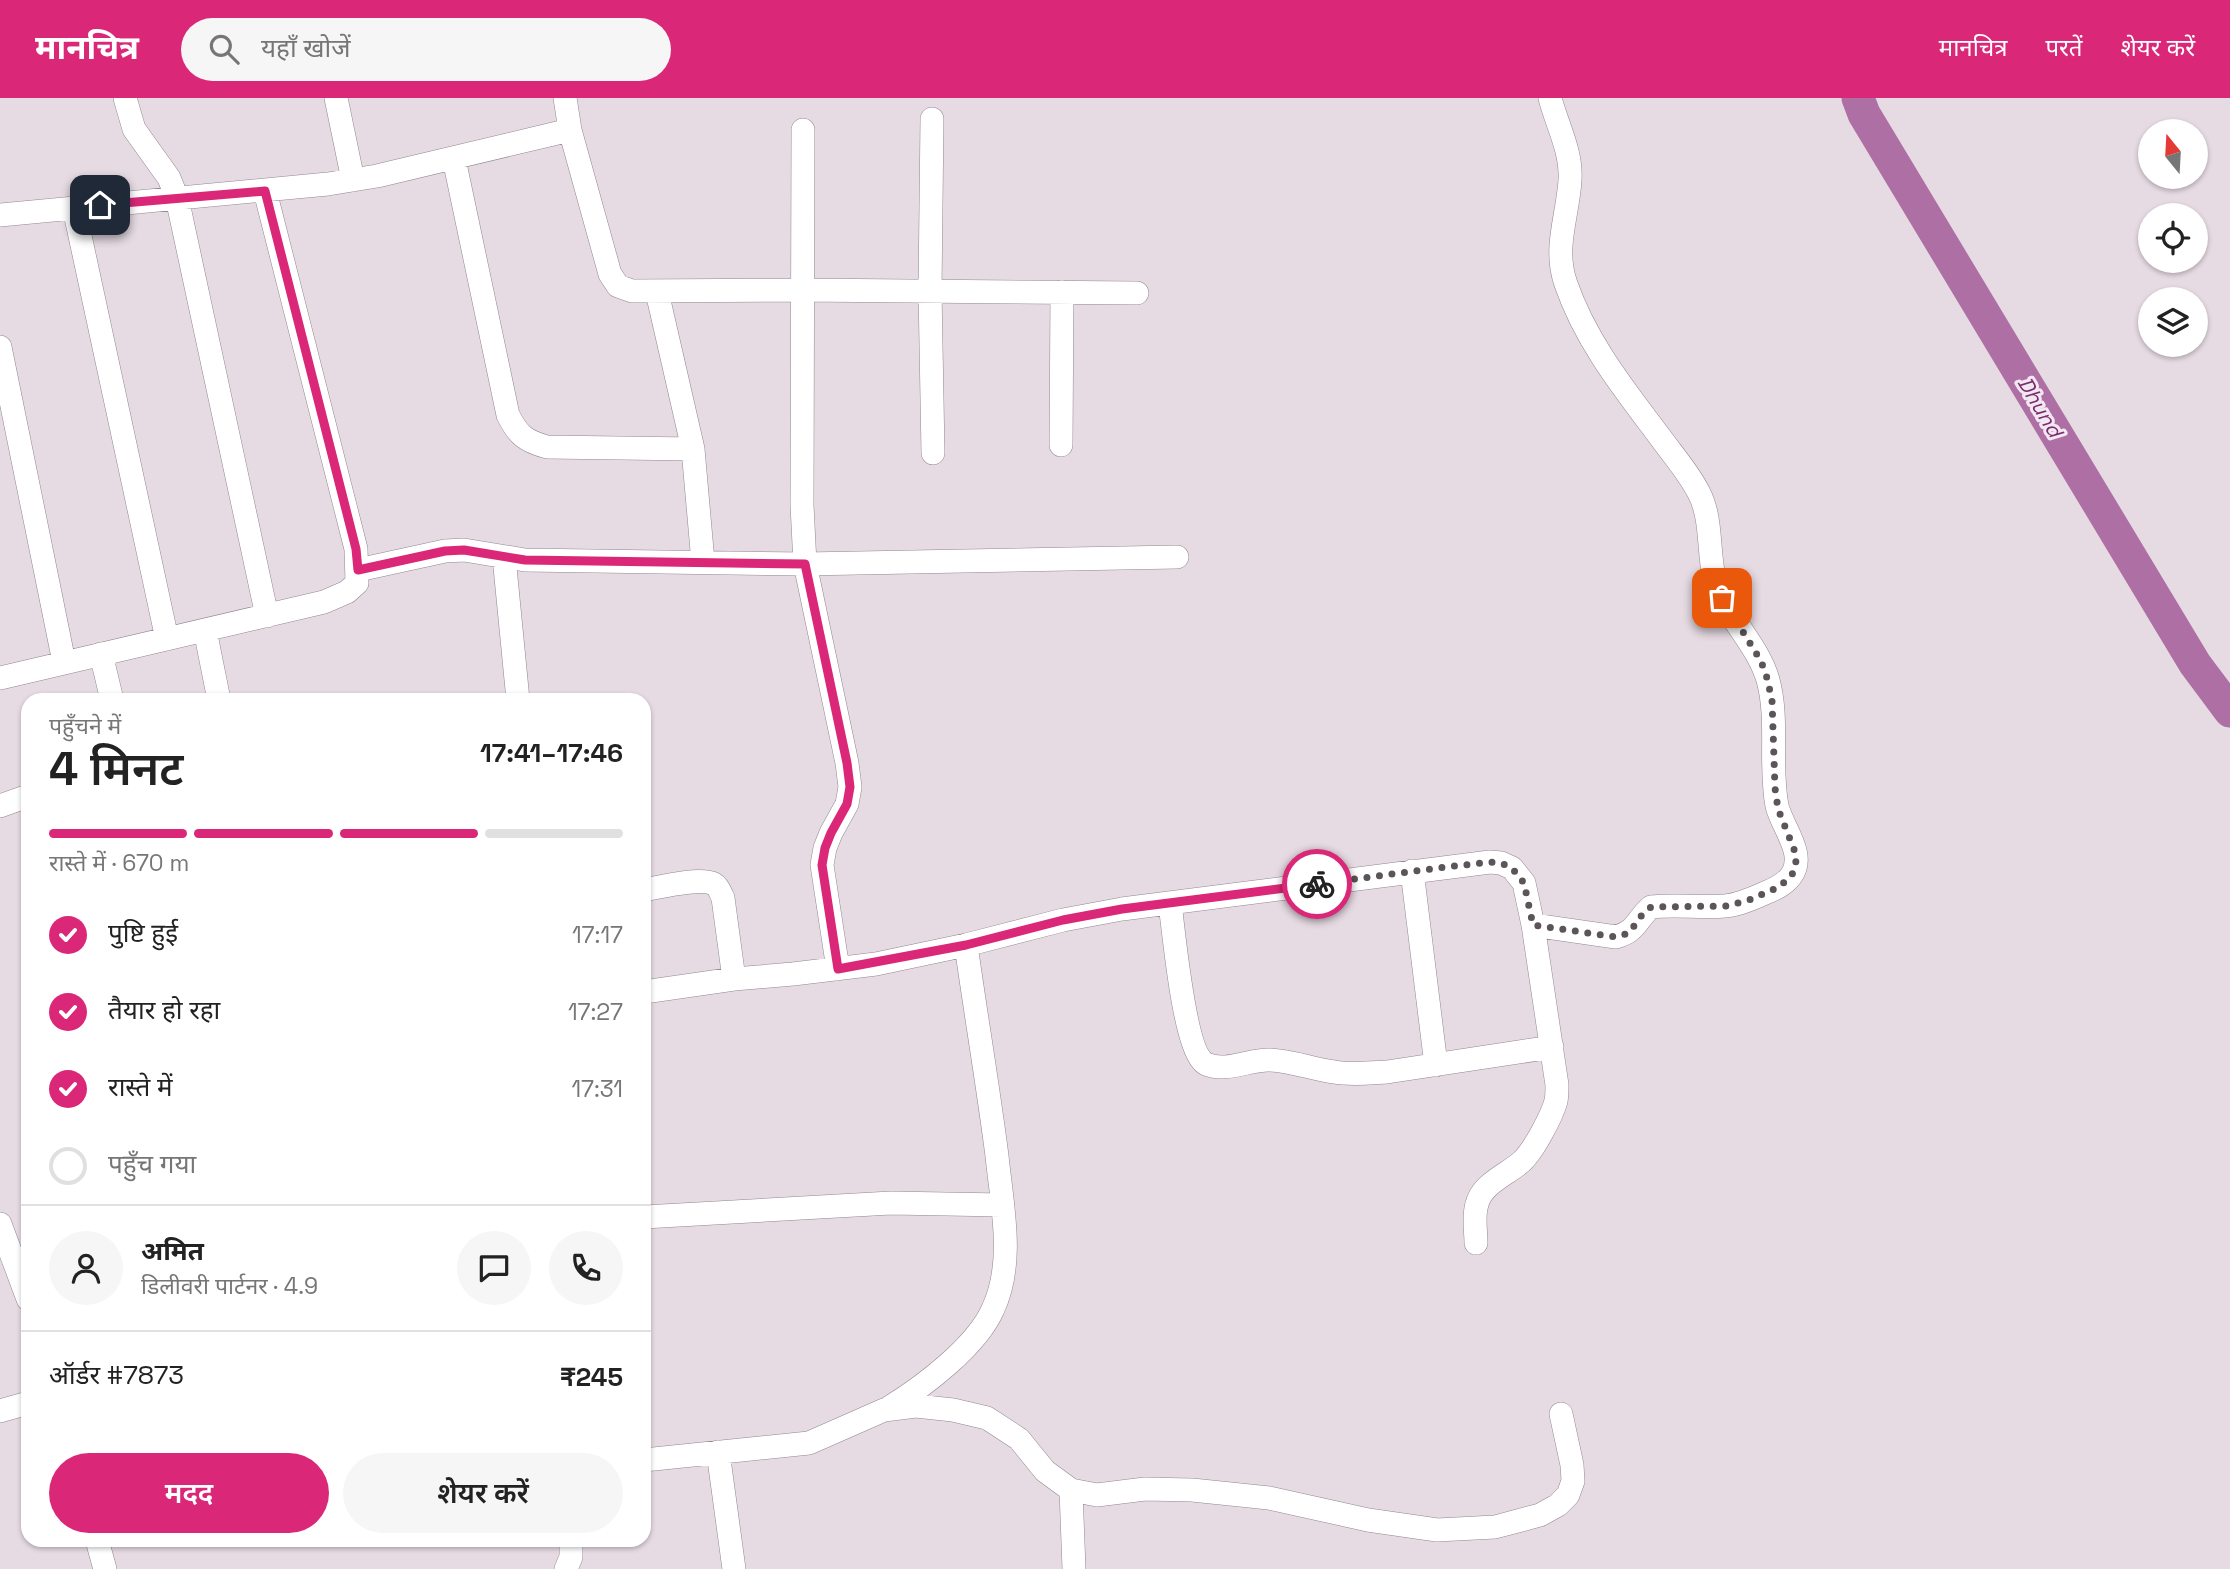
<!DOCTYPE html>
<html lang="hi">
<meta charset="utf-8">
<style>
body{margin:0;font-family:"Space Grotesk","Noto Sans Devanagari",sans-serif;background:#f6f6f6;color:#222;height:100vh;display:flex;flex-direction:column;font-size:26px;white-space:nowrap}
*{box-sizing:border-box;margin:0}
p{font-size:23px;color:#767676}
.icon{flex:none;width:38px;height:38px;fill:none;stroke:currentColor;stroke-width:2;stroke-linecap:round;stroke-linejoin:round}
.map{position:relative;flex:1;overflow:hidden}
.panel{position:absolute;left:21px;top:595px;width:630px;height:854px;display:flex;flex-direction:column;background:#fff;border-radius:21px;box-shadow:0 2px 5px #0004}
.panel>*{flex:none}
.needle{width:46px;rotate:342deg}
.controls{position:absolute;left:2138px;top:21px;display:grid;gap:14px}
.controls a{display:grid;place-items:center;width:70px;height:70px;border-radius:50%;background:#fff;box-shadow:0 2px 5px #0004;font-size:35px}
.pin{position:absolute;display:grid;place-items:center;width:60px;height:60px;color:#fff;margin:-30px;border-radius:14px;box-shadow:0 4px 10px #0006}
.courier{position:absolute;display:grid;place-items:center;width:70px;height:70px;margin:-35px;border:5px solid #db2777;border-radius:50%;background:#fff;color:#222;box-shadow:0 2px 9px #0007}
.overview em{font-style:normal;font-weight:600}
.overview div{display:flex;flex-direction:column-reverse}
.overview{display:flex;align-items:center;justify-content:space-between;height:119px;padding:0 28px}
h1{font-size:46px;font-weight:600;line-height:52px}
.bar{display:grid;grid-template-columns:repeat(4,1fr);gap:10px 7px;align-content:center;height:84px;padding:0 28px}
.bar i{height:9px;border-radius:5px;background:#e0e0e0}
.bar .active{background:#db2777}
.bar p{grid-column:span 4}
.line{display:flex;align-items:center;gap:18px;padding:0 28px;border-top:2px solid #e0e0e0}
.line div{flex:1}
.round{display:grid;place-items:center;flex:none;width:74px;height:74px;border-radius:37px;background:#f6f6f6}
ol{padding:0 28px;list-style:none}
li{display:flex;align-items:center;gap:21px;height:77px}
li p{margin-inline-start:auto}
li .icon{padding:7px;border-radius:50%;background:#db2777;color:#fff;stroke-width:4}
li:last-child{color:#767676}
li i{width:38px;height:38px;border:4px solid #e0e0e0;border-radius:50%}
.primary-button{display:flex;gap:14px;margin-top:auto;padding:14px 28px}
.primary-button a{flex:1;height:80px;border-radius:42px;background:#db2777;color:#fff;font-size:28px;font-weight:600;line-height:80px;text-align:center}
.primary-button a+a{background:#f6f6f6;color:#222}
header{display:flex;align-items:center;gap:42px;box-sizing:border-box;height:98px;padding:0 35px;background:#db2777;color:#fff}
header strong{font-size:33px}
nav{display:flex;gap:38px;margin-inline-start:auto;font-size:24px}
.search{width:490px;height:63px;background:#f6f6f6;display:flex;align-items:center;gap:18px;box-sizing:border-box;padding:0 24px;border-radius:38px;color:#767676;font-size:26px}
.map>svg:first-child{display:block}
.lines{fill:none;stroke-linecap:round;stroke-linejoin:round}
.river{stroke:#ae6fa4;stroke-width:33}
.minor-casing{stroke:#928790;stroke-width:24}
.minor{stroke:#fff;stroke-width:23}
.done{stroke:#5b5459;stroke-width:7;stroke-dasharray:0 12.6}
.route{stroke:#db2777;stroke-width:9}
.labels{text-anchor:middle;stroke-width:6;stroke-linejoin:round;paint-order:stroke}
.water-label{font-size:21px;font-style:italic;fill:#7a2c70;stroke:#f3e7f1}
</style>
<header>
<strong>मानचित्र</strong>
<div class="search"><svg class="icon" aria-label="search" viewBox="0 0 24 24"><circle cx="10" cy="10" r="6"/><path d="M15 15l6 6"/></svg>यहाँ खोजें</div>
<nav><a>मानचित्र</a><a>परतें</a><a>शेयर करें</a></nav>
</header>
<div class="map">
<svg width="2230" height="1471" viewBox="0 0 2230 1471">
<rect width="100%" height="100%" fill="#e6dae3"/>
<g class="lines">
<path class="river" d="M1858 0 1864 16 2195 566 2230 613"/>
<g class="minor-casing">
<path id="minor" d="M125 0 134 31 169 80 177 100 267 518
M336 0 353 82
M565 0 570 32 610 176 618 188 632 193 802 192 1137 195
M932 21 930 193 933 355
M803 32 802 407 805 466 847 665 850 689 847 706 831 735 825 750 822 767 838 871
M454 61 508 317C518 337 525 343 547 349L693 351
M74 110 167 541
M0 117 328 86 377 78 570 32
M657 194 693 351 703 464
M0 249 64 564
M1061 347 1062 194
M504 459 518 602
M358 472 445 453 464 452 525 462 805 466 1177 459
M205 532 219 602
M101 556 112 602
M0 580 324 504 347 494 357 485 356 451 265 93
M0 708 28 698
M1412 773 1436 967
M644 792C660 789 700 779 714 786 719 789 720 794 723 800L734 881
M1170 806C1174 834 1184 954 1206 966 1226 975 1250 961 1270 962 1292 963 1312 971 1334 974 1351 977 1369 975 1387 974L1552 949
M1533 827 1616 839C1637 833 1636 822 1651 809 1675 806 1700 810 1725 808 1738 807 1752 801 1765 795 1775 791 1784 787 1791 778 1807 757 1782 729 1777 708 1769 666 1779 622 1768 582 1757 544 1723 517 1714 479 1708 452 1712 420 1699 395 1689 375 1673 357 1660 339 1624 291 1586 244 1566 186 1553 150 1568 118 1570 82 1572 54 1557 27 1550 0
M644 894 734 881 793 876 876 866 966 847 1063 822 1122 811 1490 764 1501 765 1512 770 1524 785 1533 827 1557 987C1557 992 1557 998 1556 1003 1552 1018 1532 1056 1520 1065 1506 1077 1482 1086 1477 1106 1473 1118 1476 1133 1476 1145
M644 1119 891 1105 1002 1107
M0 1126 28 1201
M890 1309C924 1288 977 1248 993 1211 1015 1164 1002 1108 997 1058 988 988 976 918 966 847
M0 1313 28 1305
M718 1354 734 1471
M644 1362 809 1345 884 1312 916 1308 953 1312 987 1320 1019 1341 1045 1373 1071 1392 1097 1397 1145 1391 1192 1392 1269 1400 1368 1422 1437 1432 1495 1429 1540 1417 1558 1407 1568 1397 1573 1383 1572 1367 1561 1316
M1071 1392 1074 1471
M97 1442 105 1471
M566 1471 571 1459V1442"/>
</g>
<use href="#minor" class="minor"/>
</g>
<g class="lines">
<path class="done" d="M1317 786 1438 770 1490 764 1501 765 1512 770 1524 785 1533 827 1616 839 1629 835 1642 817 1651 809 1727 808 1749 802 1779 789 1792 777 1796 765 1794 751 1778 711 1775 690 1772 602 1767 580 1761 563 1722 500"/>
<path class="route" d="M100 107 265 93 356 451 358 472 445 453 464 452 525 462 805 466 847 665 850 689 847 706 831 735 825 750 822 767 838 871 966 847 1063 822 1122 811 1317 786"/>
</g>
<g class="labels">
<g class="water-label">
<text transform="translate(2040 309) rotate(59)" y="7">Dhund</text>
</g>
</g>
</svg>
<div class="controls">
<a><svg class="needle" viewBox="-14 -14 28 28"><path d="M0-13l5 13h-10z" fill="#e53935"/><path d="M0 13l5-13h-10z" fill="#767676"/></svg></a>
<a><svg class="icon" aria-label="locate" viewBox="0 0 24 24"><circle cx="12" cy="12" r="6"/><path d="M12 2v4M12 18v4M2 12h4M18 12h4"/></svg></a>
<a><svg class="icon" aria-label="layers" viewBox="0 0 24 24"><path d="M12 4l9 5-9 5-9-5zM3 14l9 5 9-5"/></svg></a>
</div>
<div class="pin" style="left:1722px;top:500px;background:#ea580c"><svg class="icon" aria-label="bag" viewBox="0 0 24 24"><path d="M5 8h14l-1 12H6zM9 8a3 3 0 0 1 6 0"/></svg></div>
<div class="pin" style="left:100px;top:107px;background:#1f2937"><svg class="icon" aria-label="home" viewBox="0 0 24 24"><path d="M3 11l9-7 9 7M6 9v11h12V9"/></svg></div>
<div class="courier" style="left:1317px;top:786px"><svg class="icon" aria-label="bike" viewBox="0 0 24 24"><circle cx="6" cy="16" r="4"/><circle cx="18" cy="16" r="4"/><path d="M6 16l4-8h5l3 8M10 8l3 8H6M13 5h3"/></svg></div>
<section class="panel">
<div class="overview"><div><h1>4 मिनट</h1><p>पहुँचने में</p></div><em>17:41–17:46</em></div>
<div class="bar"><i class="active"></i><i class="active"></i><i class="active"></i><i></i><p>रास्ते में · 670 m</p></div>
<ol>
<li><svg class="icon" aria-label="check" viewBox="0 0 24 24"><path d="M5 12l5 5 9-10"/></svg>पुष्टि हुई<p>17:17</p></li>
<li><svg class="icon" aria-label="check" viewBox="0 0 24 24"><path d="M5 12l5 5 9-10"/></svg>तैयार हो रहा<p>17:27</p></li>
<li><svg class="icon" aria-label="check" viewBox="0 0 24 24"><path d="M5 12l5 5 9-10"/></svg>रास्ते में<p>17:31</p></li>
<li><i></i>पहुँच गया</li>
</ol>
<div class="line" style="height:126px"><a class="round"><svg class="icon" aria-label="person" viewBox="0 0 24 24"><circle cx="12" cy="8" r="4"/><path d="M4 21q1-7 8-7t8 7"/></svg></a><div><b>अमित</b><p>डिलीवरी पार्टनर · 4.9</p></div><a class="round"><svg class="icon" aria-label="chat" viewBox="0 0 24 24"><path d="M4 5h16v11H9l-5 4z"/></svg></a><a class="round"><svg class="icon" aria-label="phone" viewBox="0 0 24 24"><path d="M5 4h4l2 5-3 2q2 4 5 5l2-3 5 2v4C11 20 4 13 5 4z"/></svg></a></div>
<div class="line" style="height:91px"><div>ऑर्डर #7873</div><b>₹245</b></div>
<div class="primary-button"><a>मदद</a><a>शेयर करें</a></div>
</section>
</div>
